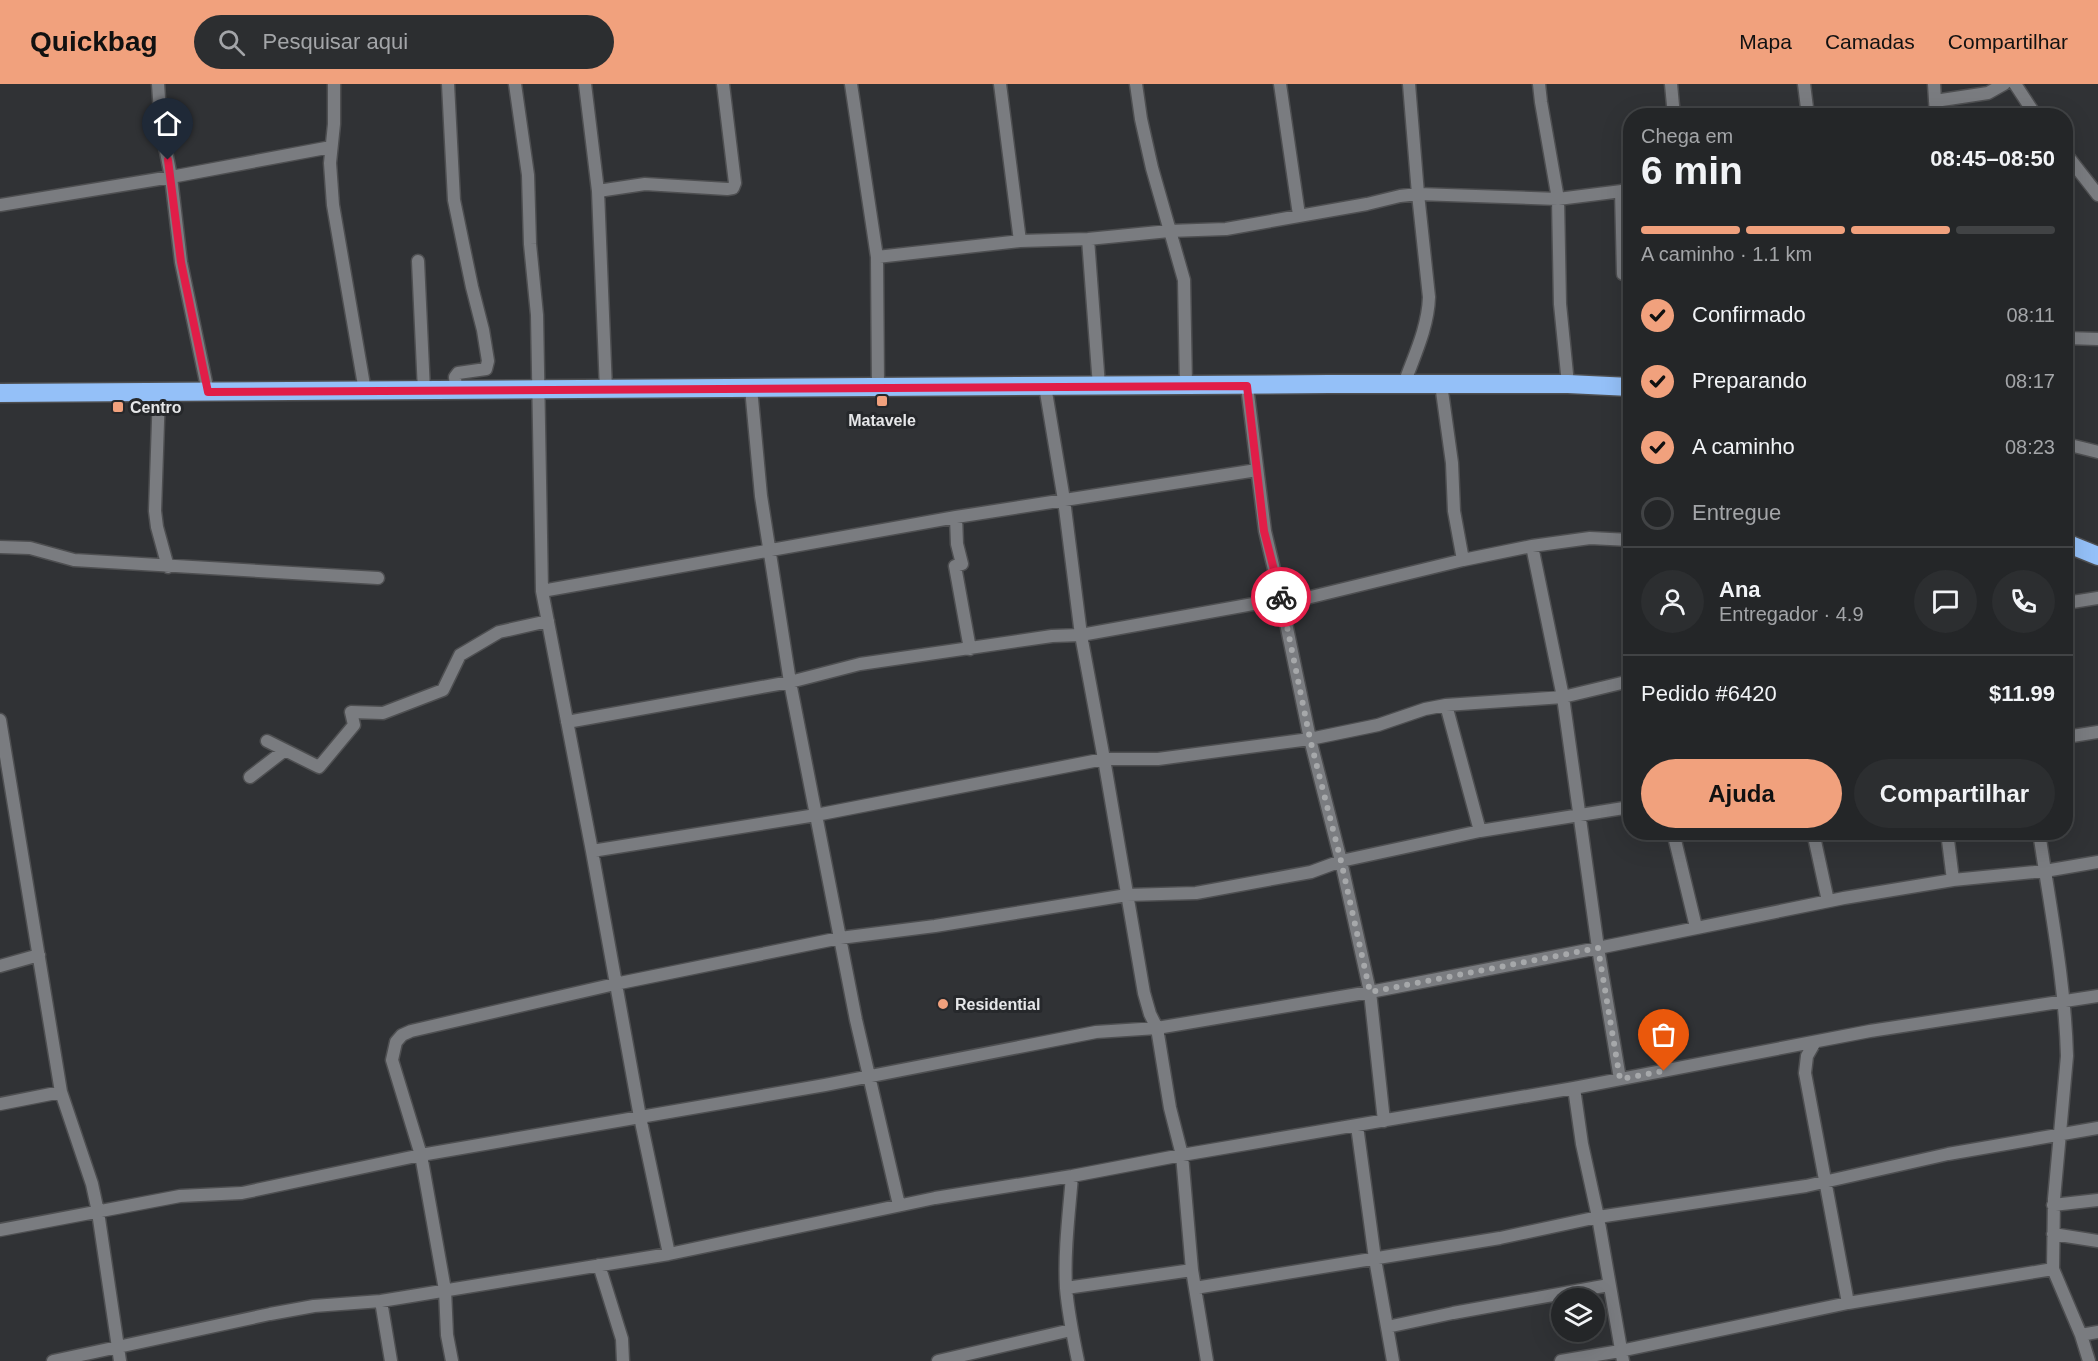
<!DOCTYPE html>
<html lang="pt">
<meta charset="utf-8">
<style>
body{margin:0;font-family:Helvetica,sans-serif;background:#2c2e30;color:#f1f3f6;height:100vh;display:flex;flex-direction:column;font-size:22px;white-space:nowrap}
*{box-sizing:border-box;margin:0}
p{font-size:20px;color:#a3a5a8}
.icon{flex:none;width:33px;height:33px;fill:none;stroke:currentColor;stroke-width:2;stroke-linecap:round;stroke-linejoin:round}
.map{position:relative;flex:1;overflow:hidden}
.side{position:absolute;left:1623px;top:24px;width:450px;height:732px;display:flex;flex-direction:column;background:#242628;border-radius:24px;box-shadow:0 6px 24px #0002,0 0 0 2px #414345}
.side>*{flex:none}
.fabs{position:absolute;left:1551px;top:1204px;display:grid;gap:12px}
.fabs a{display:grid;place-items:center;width:54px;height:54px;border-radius:50%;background:#242628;box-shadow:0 6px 24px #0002,0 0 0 2px #414345;font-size:30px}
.pin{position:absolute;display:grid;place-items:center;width:51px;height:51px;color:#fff;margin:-62px -26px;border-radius:50% 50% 50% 0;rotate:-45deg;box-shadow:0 0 6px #0007}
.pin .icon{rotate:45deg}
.courier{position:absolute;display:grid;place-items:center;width:60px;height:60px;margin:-30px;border:4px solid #e11d48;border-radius:50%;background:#fff;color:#222;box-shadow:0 2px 8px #0007}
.overview em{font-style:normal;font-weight:700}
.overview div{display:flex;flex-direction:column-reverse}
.overview{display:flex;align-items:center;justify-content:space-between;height:102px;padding:0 18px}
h1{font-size:39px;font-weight:700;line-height:45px}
.bar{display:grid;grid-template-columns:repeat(4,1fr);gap:9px 6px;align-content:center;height:72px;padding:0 18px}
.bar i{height:8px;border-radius:4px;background:#414345}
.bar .current{background:#f1a17d}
.bar p{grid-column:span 4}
.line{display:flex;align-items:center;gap:15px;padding:0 18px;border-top:2px solid #414345}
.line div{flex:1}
.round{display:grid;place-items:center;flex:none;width:63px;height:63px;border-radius:32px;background:#2c2e30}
ol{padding:0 18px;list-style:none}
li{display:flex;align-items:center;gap:18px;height:66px}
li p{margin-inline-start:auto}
li .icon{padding:6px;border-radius:50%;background:#f1a17d;color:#111;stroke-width:4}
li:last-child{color:#a3a5a8}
li i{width:33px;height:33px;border:3px solid #414345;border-radius:50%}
.primary-button{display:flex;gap:12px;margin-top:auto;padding:12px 18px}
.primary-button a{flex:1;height:69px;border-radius:36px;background:#f1a17d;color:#111;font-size:24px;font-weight:700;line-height:69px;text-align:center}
.primary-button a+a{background:#2c2e30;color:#f1f3f6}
header{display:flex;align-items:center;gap:36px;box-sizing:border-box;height:84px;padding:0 30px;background:#f1a17d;color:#111}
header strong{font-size:28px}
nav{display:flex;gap:33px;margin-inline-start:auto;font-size:21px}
.search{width:420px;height:54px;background:#2c2e30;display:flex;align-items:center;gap:15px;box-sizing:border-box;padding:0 21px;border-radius:33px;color:#a3a5a8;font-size:22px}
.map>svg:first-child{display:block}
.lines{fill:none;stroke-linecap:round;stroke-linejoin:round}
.minor-casing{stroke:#4e4f51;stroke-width:15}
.highway-casing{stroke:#4e4f51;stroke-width:21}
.minor{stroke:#7a7c80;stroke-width:12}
.highway{stroke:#94c0f8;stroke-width:18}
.done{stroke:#a6a8aa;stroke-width:6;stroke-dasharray:0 10.8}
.route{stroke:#e11d48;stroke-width:8}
.poi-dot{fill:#f1a17d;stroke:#26282b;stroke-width:2}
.labels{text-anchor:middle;stroke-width:6;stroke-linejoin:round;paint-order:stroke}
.poi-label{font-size:16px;font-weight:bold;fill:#e6e7e9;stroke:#26282b;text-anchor:start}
</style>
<header>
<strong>Quickbag</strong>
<div class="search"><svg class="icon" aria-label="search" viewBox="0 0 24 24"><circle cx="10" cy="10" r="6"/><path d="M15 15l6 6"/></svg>Pesquisar aqui</div>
<nav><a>Mapa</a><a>Camadas</a><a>Compartilhar</a></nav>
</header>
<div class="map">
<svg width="2098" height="1277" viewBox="0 0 2098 1277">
<rect width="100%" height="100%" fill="#303235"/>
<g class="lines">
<g class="minor-casing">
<path id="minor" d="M158 0 161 42 171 93 181 178 208 308
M334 0V40L330 79 333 121 365 307
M448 0 454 116 472 203 483 246 488 277 486 285 458 289 455 293 456 306
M515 0 528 91 530 160 537 231 542 507 592 767 640 1033 669 1170
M585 0 598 107 606 306
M851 0 877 173 878 303
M1000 0 1020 157
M1136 0 1141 35 1152 84 1184 196 1186 302
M1280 0 1299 131
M1539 0 1541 18 1558 115 1560 220 1568 300
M1671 0 1674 32
M1804 0 1808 32
M1934 0 1936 32
M2015 0 2036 32
M1935 17 1988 9 2004 0
M2066 70 2098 111
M598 107 645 100 727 105 733 104 735 99 723 0
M1621 107 1623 190
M0 121 171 93 331 63
M1088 155 1099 302
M877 173 1020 157 1088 155 1169 147 1226 145 1367 120 1400 112 1418 110 1558 115 1630 106
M418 177 424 307
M2066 254 2098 255
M1404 300C1414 272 1428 244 1429 213L1418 110 1409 0
M1441 300 1452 379 1454 427 1463 476
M1045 302 1064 416 1081 551 1104 675 1144 909 1150 930 1157 944 1170 1024 1182 1071 1192 1186 1207 1277
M1247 302 1265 447 1281 515 1310 655 1341 777 1370 908 1384 1037
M751 304 761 412 790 598 856 936 899 1121
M159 308 155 427 157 443 168 483
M2066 360 2098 368
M956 433 957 460 962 480 955 482 970 565
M1532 462 1563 613 1598 864 1620 995
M0 463 30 464 74 476 378 494
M542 507 956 433 1257 386
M2066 519 2098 514
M1282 520 1463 476 1532 462 1590 454 1630 456
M1446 621 1480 747
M0 636 61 1008 92 1100 98 1128 120 1277
M567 638 790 598 860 580 1052 552 1081 551 1281 515
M2066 653 2098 648
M267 657 319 683 354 641 351 628 383 629 443 606 460 571 499 548 548 537
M250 693 285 666
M1673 748 1696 843
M1813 748 1828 817
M1947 748 1953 796
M2039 748C2050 823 2065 897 2067 972L2054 1115 2053 1185 2081 1251 2089 1277
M592 767 816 731 1104 675H1158L1310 655 1378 641 1425 625 1446 621 1563 613 1630 597
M0 882 39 871
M1815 958 1807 972 1805 989 1848 1219
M1574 1004 1582 1060 1598 1133 1623 1277
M0 1020 61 1008
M1357 1042 1375 1175 1393 1277
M1072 1092C1069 1129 1064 1167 1066 1204 1068 1228 1073 1253 1078 1277
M2053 1121 2098 1116
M0 1146 180 1112 242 1109 421 1071 825 1001 1096 948 1157 944 1370 908 1598 864 1844 814 1953 796 2045 787 2098 778
M2053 1150 2098 1157
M599 1181 622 1255 623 1277
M1066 1204 1192 1186
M1195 1204 1500 1154 1598 1133 1806 1102 1948 1070 2098 1044
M381 1217 391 1277
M1387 1243 1453 1229 1609 1201
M2081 1251 2098 1248
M53 1277 270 1230 314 1222 381 1217 669 1170 935 1114 1072 1092 1182 1071 1574 1004 1870 947 2098 912
M452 1277 447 1251 445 1206 421 1071 392 976 396 958 402 951 411 947 615 900 840 854 935 842 1127 811 1196 809 1311 788 1341 777 1480 747 1630 723
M938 1277 1071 1246
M1561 1277 1620 1267 1848 1219 2053 1185"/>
</g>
<g class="highway-casing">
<path id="highway" d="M0 309 1329 300H1568L1630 303
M2066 459 2098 472"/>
</g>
<use href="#minor" class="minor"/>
<use href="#highway" class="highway"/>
</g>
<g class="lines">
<path class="done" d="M1281 513 1310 655 1341 777 1370 908 1598 864 1620 995 1664 987"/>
<path class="route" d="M168 76 181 178 208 308 1247 302 1264 447 1281 513"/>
</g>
<g class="poi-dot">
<rect x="876" y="311" width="12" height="12" rx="3"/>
<rect x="112" y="317" width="12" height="12" rx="3"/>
<circle cx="943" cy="920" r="6"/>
</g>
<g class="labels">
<g class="poi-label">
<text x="130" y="329">Centro</text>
<text x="882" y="342" text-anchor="middle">Matavele</text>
<text x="955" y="926">Residential</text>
</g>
</g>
</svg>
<div class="fabs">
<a><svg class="icon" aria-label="layers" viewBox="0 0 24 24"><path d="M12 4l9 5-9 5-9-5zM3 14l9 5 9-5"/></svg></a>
</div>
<div class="pin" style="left:1664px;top:987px;background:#ea580c"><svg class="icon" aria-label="bag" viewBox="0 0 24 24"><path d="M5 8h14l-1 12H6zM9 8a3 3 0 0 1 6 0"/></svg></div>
<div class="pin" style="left:168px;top:76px;background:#1f2937"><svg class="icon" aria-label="home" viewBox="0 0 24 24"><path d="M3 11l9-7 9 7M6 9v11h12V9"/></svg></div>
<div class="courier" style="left:1281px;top:513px"><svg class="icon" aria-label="bike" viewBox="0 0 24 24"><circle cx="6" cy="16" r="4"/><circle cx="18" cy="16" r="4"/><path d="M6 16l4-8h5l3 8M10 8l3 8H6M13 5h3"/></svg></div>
<section class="side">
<div class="overview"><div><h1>6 min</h1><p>Chega em</p></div><em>08:45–08:50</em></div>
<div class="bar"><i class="current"></i><i class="current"></i><i class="current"></i><i></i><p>A caminho · 1.1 km</p></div>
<ol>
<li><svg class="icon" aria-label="check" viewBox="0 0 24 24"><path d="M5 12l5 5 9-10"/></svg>Confirmado<p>08:11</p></li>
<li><svg class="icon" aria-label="check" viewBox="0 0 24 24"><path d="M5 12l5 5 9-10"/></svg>Preparando<p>08:17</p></li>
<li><svg class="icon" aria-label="check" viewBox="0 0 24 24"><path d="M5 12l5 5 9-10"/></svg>A caminho<p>08:23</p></li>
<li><i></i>Entregue</li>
</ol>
<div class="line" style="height:108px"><a class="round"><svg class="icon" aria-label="person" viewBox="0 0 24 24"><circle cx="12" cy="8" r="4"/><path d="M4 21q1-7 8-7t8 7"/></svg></a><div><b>Ana</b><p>Entregador · 4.9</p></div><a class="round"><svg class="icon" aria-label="chat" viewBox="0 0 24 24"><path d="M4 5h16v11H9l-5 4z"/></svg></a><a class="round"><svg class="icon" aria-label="phone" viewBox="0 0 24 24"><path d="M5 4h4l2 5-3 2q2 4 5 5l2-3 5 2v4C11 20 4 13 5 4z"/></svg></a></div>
<div class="line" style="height:78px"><div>Pedido #6420</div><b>$11.99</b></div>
<div class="primary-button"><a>Ajuda</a><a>Compartilhar</a></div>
</section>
</div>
